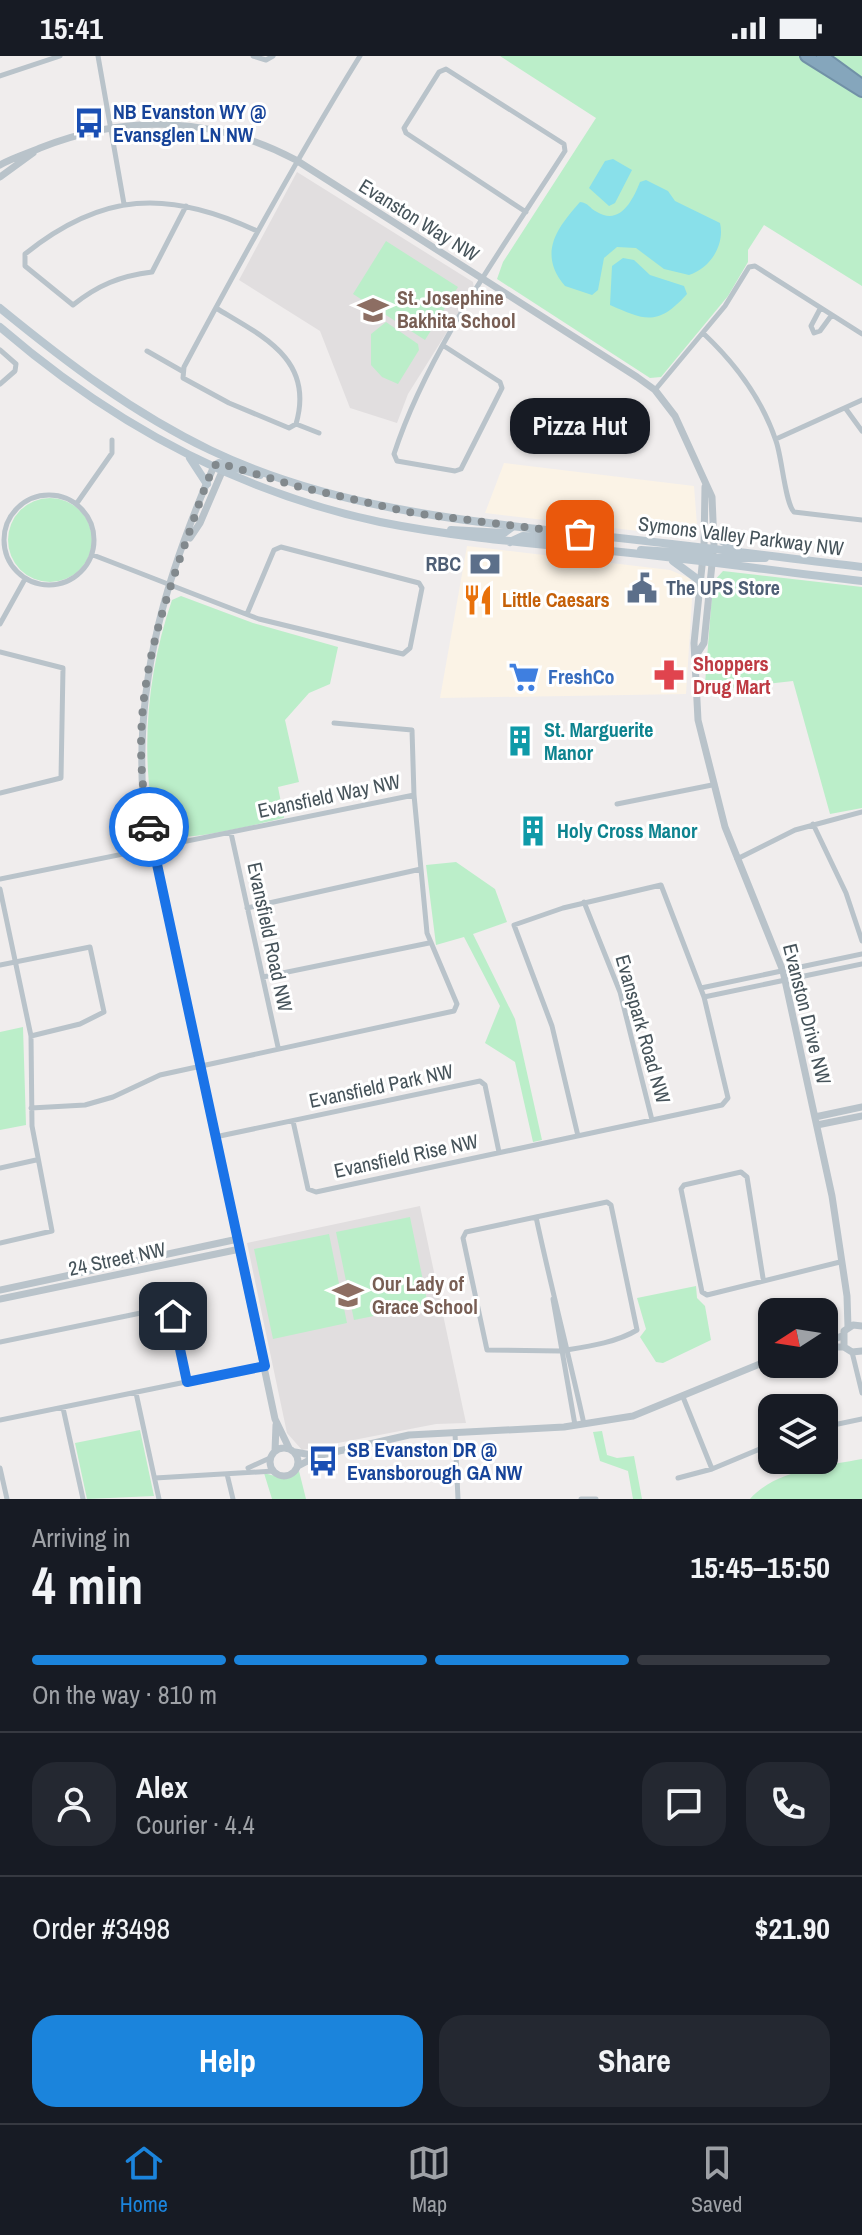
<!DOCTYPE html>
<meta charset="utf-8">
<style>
body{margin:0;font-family:"Archivo Narrow",sans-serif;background:#242831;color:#f1f3f6;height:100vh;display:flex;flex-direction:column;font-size:30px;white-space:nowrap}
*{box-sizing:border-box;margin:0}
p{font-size:26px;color:#9ea1a6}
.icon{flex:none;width:44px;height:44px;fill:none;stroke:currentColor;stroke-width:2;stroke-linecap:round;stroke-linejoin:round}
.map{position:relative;height:1443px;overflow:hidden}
.details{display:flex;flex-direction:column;background:#171b24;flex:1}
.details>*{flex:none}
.needle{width:52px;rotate:258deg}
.buttons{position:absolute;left:758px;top:1242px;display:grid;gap:16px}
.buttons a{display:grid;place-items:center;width:80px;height:80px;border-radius:16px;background:#171b24;box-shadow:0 2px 6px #0004;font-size:40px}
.pin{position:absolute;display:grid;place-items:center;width:68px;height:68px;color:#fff;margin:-34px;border-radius:16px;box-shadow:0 4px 12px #0006}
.courier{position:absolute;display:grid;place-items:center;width:80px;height:80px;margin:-40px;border:6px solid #1a73e8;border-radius:50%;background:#fff;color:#222;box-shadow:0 2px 10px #0007}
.bubble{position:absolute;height:56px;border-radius:24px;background:#171b24;box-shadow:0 2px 6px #0004;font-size:26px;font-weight:700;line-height:56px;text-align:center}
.summary em{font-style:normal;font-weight:700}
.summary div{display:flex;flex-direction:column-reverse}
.summary{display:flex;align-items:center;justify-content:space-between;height:136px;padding:0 32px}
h1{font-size:52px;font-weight:700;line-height:60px}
.bar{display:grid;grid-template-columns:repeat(4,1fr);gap:12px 8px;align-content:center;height:96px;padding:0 32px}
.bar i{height:10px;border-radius:6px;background:#363941}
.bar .active{background:#1b84dc}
.bar p{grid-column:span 4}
.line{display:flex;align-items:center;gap:20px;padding:0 32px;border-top:2px solid #363941}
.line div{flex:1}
.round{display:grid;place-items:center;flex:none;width:84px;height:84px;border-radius:24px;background:#242831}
.cta{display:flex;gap:16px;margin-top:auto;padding:16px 32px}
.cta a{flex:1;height:92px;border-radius:24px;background:#1b84dc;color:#fff;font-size:32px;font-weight:700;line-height:92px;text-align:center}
.cta a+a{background:#242831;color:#f1f3f6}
.status{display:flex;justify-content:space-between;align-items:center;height:56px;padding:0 40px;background:#171b24;direction:ltr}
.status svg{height:22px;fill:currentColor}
.dock{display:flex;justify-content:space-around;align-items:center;height:112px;border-top:2px solid #363941;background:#171b24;font-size:22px;color:#9ea1a6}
.dock a{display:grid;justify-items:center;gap:4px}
.dock .active{color:#1b84dc}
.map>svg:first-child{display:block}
.commercial{fill:#fbf3e6}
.education{fill:#e1dedf}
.green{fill:#bbeec9}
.water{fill:#89e0ea}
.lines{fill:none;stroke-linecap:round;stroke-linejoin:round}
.motorway-casing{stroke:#7191a7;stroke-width:14}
.minor{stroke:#b9c3ca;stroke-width:5}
.tertiary{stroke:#b9c3ca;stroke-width:7}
.secondary{stroke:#b9c6cf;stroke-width:8}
.motorway{stroke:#85a6bc;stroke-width:10}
.done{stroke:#82898d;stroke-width:8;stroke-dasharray:0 14.4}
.route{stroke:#1a73e8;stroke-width:10}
.labels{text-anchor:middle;stroke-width:6;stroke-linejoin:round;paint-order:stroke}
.transit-label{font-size:20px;font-weight:bold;fill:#164399;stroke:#fff;text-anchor:start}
.street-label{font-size:20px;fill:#46535a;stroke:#fff}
.education-label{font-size:20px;font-weight:bold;fill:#785e54;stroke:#fff;text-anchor:start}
.service-label{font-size:20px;font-weight:bold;fill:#4e5e75;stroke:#fff;text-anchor:end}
.food-label{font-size:20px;font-weight:bold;fill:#c56008;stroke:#fff;text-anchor:start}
.health-label{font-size:20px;font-weight:bold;fill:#be3a42;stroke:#fff;text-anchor:start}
.shop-label{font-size:20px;font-weight:bold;fill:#366cbe;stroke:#fff;text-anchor:start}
.culture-label{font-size:20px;font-weight:bold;fill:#0d838f;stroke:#fff;text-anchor:start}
</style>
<div class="status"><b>15:41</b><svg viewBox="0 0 49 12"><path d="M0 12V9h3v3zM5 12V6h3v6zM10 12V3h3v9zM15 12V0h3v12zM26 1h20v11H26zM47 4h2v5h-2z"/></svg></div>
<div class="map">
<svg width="862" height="1443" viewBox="0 0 862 1443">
<rect width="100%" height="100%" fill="#f0eded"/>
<path class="commercial" d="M504 407 694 430 698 482 485 457Z
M467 490 670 514 689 522 693 528 686 638 440 642Z"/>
<path class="education" d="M297 116 473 226 474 233 408 338 397 367 350 352 320 275 239 224Z
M420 1150 466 1367 436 1368 302 1394 287 1377 247 1187Z"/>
<path class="green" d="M500 0H862V230L764 169 748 194V206L728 240 661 321 650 322 497 223 503 206 596 62Z
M386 185 458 231 425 284 353 238Z
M386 266 418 288 419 294 398 328 382 321 371 309V278Z
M8 484a42 42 0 1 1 84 0a42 42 0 1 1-84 0Z
M723 515 862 531V752L830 758 793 625 732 632 705 628 713 526Z
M181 540 253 567 338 591 330 628 309 637 285 664 299 726 278 731 284 762C260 767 175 791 157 776 139 702 147 616 172 544Z
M456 806 495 833 507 866 473 878 515 963 542 1084 533 1086 515 1006 485 987 500 950 464 881 436 889 426 809Z
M23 971 26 1069 0 1074V976Z
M410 1161 428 1249 354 1264 336 1176Z
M329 1178 347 1267 273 1283 254 1193Z
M696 1230 697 1242 705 1250 711 1284 663 1307 656 1306 640 1281 646 1273 637 1242Z
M140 1374 154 1440 87 1443 75 1387Z
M602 1375 607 1399 617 1402 634 1400 642 1443H633L628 1415 600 1405 593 1376Z
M862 1403V1443H750C775 1414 826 1410 862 1403Z
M299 1415 306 1443H272L264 1417 286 1423Z"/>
<path class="water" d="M613 103 632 114 615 147 609 150 589 132 605 105Z
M646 124 668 135 675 145 720 167C725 188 711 212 689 219L664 213 636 192 617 191 604 202 598 234 592 239 565 230C538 198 556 173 580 146 589 147 589 152 597 156 620 170 633 144 640 126Z
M623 202 634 204 650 219 684 230 687 238C658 270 646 265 610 249L612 210Z"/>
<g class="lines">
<g class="motorway-casing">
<path id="motorway" d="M806 0 862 35
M822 0 859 27"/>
</g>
<path class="minor" d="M98 0 124 148
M253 0 266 4 273 0
M0 20 60 0
M186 150 152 216C120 220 98 229 73 249L25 210V198C102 136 168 133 257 175
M216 252C262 280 315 303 296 368L289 372 229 347 183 322 184 311C240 206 297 102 360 0
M820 253 811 270 814 277 820 275 831 260
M703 277C735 307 762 343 776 385 782 401 785 447 794 456L862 464
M444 290 500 326 502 332 461 413 455 415 397 405 394 398C428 293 505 189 565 95L564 88 446 13 439 16 404 72 406 77 526 156
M0 294 16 308 15 315 0 328
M147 295 182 315
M655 334 725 250 749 211 755 210 862 278
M846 353 862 375
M296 368 319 377
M776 383 862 344
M4 484a45 45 0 1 1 90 0a45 45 0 1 1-90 0Z
M77 447 112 397V384
M93 499C148 520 203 542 259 563L403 598 410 592 422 532 419 527 281 491 274 494 247 558
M0 568 25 523
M0 596 63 612 61 722 0 737
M334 667 412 674 414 739
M617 748 712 729
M813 768 846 837 862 885
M231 777 278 991
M737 803 795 774 862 756
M0 823 414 739 427 877 457 948 454 955 160 1019 113 1041 85 1049 31 1052
M0 833 31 980 32 1070 52 1175 0 1187
M584 846 620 936 652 1064
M247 852 421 813
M0 909 90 891 104 956 80 968 31 980
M263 921 429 887
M701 932 862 898
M704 941 862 908
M293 1065 308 1133 316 1136 722 1049 728 1042 704 941 661 829 563 852 514 869 552 970 578 1080
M215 1081 480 1025 485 1029 499 1096
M0 1112 36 1104
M536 1161 466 1176 463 1182 487 1294 560 1295C584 1291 616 1287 637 1274L611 1149 607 1146 536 1161C551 1231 569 1299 584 1368
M763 1222 747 1121 741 1116 684 1129 681 1133 702 1236 707 1239 840 1206
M553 1243 575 1369
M0 1286 165 1252 173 1260 187 1326
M852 1296 862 1337
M136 1337 159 1443
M683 1341 712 1413
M63 1352 83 1443
M0 1364 264 1310
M824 1371 862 1363
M455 1377 458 1443
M0 1412 7 1443
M248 1412 270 1402
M227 1418 233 1443
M155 1422 274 1415
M678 1422 712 1413 772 1388
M581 1443H596"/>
<path class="tertiary" d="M0 109C12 102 26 98 40 92 126 58 213 60 296 104L637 321 655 334 675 360 712 441 714 488 704 587 697 598
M0 121 33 97
M214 410C167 518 135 622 143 740L275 1363 289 1392
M705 431 704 491 694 587 698 664 725 771 783 915 832 1140 847 1240 848 1271
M190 482 200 467 224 411
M815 1061 862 1051
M817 1069 862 1060
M0 1234 238 1183
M0 1243 240 1193
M824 1287 842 1280
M824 1291H844
M844 1291V1275L853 1269 862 1270
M844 1291 852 1296 862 1295
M270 1406a14 14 0 1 1 28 0a14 14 0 1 1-28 0Z
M275 1395 276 1369
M295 1396 317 1400
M298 1410 317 1400 409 1379 564 1371 633 1360 772 1303"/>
<path class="secondary" d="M0 252C66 306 133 357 210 394 335 454 474 466 610 481 694 490 778 501 862 511
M0 271C109 365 237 436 380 466 459 482 540 488 621 496 701 504 782 516 862 525
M190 402 207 428
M214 410 219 407 260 419
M451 474 504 477 512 471
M715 474 722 485 738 493
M510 486 523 480 571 482
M641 494 704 498 714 493
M673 505 700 525
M704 506 712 502H765"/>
<use href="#motorway" class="motorway"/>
</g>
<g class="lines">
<path class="done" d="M149 771C129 665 149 590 184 491 194 464 202 436 214 410L219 407 296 430 413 457 580 478"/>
<path class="route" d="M149 771 265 1310 187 1326 173 1260"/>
</g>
<defs>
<g id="bus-bare" transform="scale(2.4)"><path d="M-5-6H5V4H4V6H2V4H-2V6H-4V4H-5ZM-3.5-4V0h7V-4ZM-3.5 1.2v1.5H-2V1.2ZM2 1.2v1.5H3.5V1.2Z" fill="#1a4fb4" stroke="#fff" stroke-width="2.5" paint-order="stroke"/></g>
<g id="school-bare" transform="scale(2.4)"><path d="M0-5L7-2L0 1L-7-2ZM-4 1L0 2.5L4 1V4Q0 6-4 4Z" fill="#8d6e63" stroke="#fff" stroke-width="2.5" paint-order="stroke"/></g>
<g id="bank-bare" transform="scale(2.4)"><path d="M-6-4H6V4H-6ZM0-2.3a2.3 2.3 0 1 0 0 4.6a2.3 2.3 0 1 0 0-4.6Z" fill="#5c6f8a" stroke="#fff" stroke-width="2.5" paint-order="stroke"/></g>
<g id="civic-bare" transform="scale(2.4)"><path d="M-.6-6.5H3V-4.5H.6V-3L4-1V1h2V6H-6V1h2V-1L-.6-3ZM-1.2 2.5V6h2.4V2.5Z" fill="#5c6f8a" stroke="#fff" stroke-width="2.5" paint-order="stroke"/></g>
<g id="restaurant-bare" transform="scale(2.4)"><path d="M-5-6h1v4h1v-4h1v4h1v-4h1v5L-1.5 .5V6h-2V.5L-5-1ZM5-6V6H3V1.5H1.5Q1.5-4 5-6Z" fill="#e8710a" stroke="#fff" stroke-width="2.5" paint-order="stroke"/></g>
<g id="pharmacy-bare" transform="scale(2.4)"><path d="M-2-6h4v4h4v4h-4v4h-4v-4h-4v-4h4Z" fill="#e0444e" stroke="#fff" stroke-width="2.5" paint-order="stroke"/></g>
<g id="supermarket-bare" transform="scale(2.4)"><path d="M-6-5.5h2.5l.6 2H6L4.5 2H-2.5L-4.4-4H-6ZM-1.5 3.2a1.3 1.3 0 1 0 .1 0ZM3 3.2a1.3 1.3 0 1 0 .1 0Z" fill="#3f7fe0" stroke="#fff" stroke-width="2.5" paint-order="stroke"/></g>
<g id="building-bare" transform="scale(2.4)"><path d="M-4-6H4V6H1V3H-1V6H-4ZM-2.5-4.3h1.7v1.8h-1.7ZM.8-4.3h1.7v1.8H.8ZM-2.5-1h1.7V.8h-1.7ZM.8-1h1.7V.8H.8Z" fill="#0f9aa8" stroke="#fff" stroke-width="2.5" paint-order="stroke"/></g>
</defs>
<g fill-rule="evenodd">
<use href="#bus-bare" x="89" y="67"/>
<use href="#school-bare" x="373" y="254"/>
<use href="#bank-bare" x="485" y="508"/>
<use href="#civic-bare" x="642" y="532"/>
<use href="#restaurant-bare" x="478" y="544"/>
<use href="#pharmacy-bare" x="669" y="619"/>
<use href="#supermarket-bare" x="524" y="621"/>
<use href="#building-bare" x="520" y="685"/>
<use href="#building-bare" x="533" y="775"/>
<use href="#school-bare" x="348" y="1239"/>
<use href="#bus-bare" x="323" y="1405"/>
</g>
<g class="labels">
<g class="transit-label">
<text x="113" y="63">NB Evanston WY @<tspan x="113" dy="23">Evansglen LN NW</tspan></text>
<text x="347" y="1401">SB Evanston DR @<tspan x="347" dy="23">Evansborough GA NW</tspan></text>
</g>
<g class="street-label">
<text transform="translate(419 164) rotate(32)" y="7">Evanston Way NW</text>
<text transform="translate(741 480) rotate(7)" y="7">Symons Valley Parkway NW</text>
<text transform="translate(329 740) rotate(-12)" y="7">Evansfield Way NW</text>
<text transform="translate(270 881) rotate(78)" y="7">Evansfield Road NW</text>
<text transform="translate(807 958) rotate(76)" y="7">Evanston Drive NW</text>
<text transform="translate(643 973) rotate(74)" y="7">Evanspark Road NW</text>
<text transform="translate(381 1030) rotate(-12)" y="7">Evansfield Park NW</text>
<text transform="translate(406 1100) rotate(-12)" y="7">Evansfield Rise NW</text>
<text transform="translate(117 1203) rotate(-12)" y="7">24 Street NW</text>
</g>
<g class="education-label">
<text x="397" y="249">St. Josephine<tspan x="397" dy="23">Bakhita School</tspan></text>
<text x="372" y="1235">Our Lady of<tspan x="372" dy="23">Grace School</tspan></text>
</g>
<g class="service-label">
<text x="461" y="515">RBC</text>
<text x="666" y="539" text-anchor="start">The UPS Store</text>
</g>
<g class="food-label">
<text x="502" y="551">Little Caesars</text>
</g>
<g class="health-label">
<text x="693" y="615">Shoppers<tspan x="693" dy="23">Drug Mart</tspan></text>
</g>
<g class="shop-label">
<text x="548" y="628">FreshCo</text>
</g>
<g class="culture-label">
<text x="544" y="681">St. Marguerite<tspan x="544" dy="23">Manor</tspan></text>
<text x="557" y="782">Holy Cross Manor</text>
</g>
</g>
</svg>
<div class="buttons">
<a><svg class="needle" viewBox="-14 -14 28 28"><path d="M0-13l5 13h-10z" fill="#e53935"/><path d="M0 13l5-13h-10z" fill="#9ea1a6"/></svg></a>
<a><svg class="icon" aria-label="layers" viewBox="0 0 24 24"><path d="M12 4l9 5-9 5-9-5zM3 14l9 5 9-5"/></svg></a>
</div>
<div class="pin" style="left:580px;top:478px;background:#ea580c"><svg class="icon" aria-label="bag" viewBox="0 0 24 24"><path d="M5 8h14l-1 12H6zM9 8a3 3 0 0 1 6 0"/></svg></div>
<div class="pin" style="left:173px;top:1260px;background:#1f2937"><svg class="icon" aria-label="home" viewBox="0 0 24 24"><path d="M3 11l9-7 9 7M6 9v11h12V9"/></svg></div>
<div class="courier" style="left:149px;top:771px"><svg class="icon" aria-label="car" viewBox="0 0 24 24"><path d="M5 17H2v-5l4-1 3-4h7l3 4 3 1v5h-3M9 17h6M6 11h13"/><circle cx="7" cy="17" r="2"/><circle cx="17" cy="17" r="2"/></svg></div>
<div class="bubble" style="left:510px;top:342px;width:140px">Pizza Hut</div>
</div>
<section class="details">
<div class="summary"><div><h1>4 min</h1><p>Arriving in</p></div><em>15:45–15:50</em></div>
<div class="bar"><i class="active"></i><i class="active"></i><i class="active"></i><i></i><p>On the way · 810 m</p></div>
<div class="line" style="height:144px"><a class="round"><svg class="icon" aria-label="person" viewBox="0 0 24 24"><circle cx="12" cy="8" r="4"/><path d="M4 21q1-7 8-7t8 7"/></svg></a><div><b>Alex</b><p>Courier · 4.4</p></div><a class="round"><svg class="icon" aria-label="chat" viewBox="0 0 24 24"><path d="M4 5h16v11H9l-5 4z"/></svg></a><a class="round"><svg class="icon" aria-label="phone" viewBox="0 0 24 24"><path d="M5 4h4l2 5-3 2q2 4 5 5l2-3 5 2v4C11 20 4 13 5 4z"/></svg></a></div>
<div class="line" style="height:104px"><div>Order #3498</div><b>$21.90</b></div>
<div class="cta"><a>Help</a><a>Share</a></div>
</section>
<nav class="dock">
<a class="active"><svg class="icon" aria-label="home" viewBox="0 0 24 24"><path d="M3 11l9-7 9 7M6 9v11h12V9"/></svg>Home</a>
<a><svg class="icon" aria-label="map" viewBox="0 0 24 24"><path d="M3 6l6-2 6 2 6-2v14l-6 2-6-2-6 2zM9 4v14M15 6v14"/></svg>Map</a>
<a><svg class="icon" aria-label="saved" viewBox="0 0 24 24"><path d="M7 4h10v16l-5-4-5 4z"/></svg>Saved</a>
</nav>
